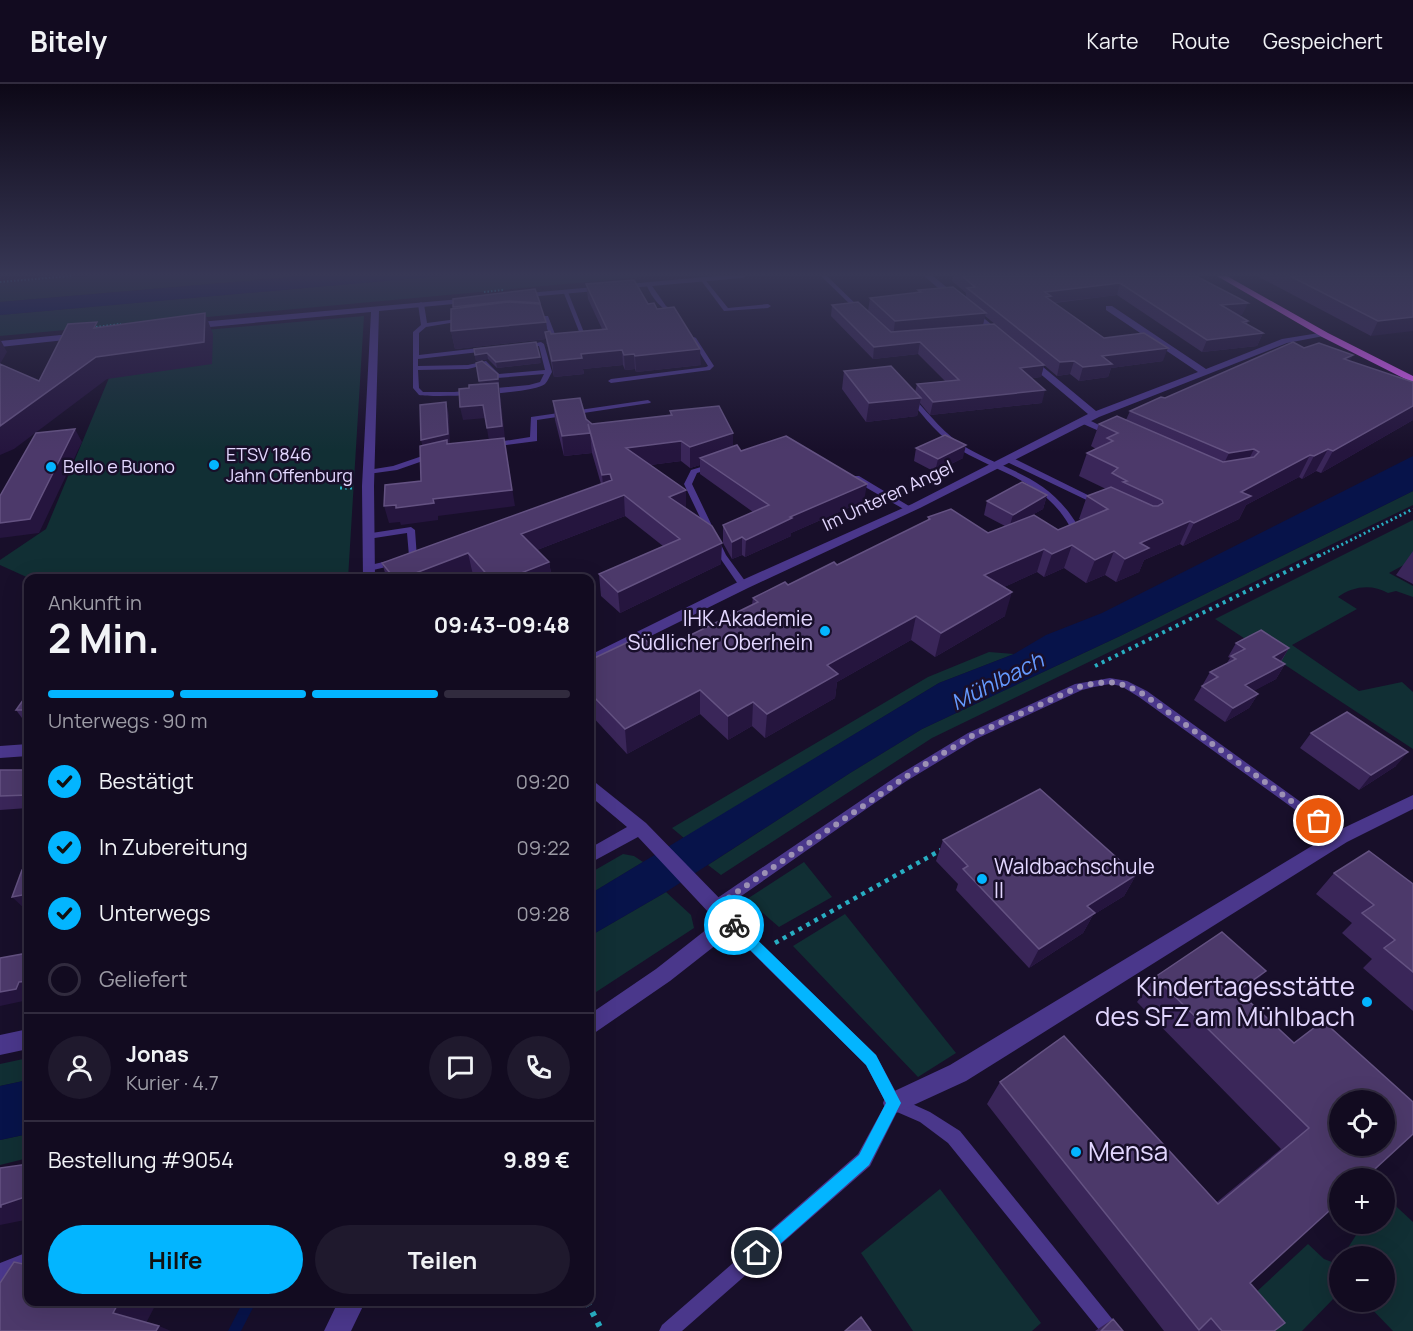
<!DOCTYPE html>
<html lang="de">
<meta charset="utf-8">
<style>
body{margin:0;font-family:Manrope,sans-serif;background:#1f192d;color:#f1f3f6;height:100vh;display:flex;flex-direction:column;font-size:22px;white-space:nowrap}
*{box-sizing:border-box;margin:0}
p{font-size:20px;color:#9c9ba5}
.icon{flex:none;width:33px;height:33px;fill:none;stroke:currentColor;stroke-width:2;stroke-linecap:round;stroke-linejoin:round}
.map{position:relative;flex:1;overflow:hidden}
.panel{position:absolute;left:24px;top:490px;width:570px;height:732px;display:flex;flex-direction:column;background:#120b20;border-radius:12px;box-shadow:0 6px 24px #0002,0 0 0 2px #312b3e}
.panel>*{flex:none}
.controls{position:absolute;left:1329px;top:1006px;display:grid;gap:12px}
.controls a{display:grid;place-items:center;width:66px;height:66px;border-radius:50%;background:#120b20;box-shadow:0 6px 24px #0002,0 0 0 2px #312b3e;font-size:30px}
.pin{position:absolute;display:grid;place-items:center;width:51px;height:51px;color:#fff;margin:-26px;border:3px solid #fff;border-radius:50%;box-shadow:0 2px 6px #0007}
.courier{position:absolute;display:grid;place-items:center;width:60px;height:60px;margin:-30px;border:4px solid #03b5ff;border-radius:50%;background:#fff;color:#222;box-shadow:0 2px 8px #0007}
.summary em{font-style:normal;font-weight:700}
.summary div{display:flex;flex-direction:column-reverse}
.summary{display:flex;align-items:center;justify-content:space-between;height:102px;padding:0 24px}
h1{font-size:39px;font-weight:700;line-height:45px}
.bar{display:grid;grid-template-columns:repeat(4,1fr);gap:9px 6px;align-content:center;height:72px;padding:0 24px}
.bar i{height:8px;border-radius:4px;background:#312b3e}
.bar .on{background:#03b5ff}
.bar p{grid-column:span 4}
.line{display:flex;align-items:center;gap:15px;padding:0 24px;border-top:2px solid #312b3e}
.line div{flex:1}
.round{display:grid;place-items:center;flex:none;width:63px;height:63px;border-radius:32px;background:#1f192d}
ol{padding:0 24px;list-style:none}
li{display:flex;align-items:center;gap:18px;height:66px}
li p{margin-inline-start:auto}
li .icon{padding:6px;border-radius:50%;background:#03b5ff;color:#111;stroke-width:4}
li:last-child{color:#9c9ba5}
li i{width:33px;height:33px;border:3px solid #312b3e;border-radius:50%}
.action{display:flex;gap:12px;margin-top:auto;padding:12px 24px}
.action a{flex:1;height:69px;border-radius:36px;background:#03b5ff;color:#111;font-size:24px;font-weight:700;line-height:69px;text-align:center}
.action a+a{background:#1f192d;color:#f1f3f6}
header{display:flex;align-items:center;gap:36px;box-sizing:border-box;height:84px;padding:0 30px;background:#120b20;border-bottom:2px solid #312b3e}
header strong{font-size:28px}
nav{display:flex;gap:33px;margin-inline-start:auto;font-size:21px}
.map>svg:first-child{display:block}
.green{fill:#112f34}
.water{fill:#07134a}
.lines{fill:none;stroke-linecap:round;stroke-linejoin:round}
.stream{fill:#07134a;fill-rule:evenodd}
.path-far4{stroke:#28aec2;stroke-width:2;stroke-dasharray:1.5 2;stroke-linecap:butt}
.path-far3{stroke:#28aec2;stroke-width:3;stroke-dasharray:2 3;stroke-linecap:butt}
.path-far2{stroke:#28aec2;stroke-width:4;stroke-dasharray:3 4.5;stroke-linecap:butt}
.path-far1{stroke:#28aec2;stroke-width:4.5;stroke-dasharray:4 5;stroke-linecap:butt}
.path{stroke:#28aec2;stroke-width:6;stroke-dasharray:4.5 7;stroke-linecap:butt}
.service{fill:#4a378b;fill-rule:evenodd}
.pedestrian{fill:#4a378b;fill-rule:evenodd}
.minor{fill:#4a378b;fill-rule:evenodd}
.primary{fill:#e25eff;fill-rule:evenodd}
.wall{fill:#3a2659;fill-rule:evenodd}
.shaded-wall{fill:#25153e}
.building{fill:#4c396a;stroke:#645282;stroke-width:1.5;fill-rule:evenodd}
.route{fill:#03b5ff}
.done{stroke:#9c91b4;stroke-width:6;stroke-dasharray:0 10.8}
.poi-dot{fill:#03b5ff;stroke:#180f2a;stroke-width:2}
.labels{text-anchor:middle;stroke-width:5;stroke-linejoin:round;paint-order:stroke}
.far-poi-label{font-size:18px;fill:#e3d7ff;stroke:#180f2a;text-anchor:start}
.far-street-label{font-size:18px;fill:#e3d7ff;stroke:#180f2a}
.poi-label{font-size:21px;fill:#e3d7ff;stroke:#180f2a;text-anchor:end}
.water-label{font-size:22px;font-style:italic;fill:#659aff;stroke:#180f2a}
.near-poi-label{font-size:26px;fill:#e3d7ff;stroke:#180f2a;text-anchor:end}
</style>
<header>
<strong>Bitely</strong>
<nav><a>Karte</a><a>Route</a><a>Gespeichert</a></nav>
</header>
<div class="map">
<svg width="1413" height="1247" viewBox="0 0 1413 1247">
<rect width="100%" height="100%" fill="#180f2a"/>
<path class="green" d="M88 192H301L0 218V199Z
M441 192H653L0 252V231Z
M364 232 348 495H31L0 481V476L46 445 126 253Z
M1413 407V421L932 654 721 791 708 781 850 689 922 645 1120 552Z
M1413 436V476L1389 489 1413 502V513L1396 507 1388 509C1372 500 1353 502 1338 513L1357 525 1292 561 1359 607 1402 598 1413 608V665L1215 535Z
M989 568 1014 570 939 599 684 754 672 744 928 593Z
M623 770 634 772 643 778 590 810V789Z
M804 778 832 813 779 843 747 815Z
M666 808 691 831 694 844 590 912V852Z
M845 830 956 969 918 993 793 862Z
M28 974V996L0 1002V980Z
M28 1050V1074L0 1081V1056Z
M940 1105 1041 1239 1032 1247H913L861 1169Z
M1385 1112 1413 1138V1247H1393L1365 1218H1384V1173H1342L1360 1145 1357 1140H1384Z
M1308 1160 1324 1175 1337 1180 1339 1177V1209L1302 1247H1255L1239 1224Z"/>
<path class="water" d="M305 192H441L0 231V218Z
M1413 372V407L1120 552 922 645 850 689 666 808 590 852V810L939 599 1014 570 1046 551 1102 529Z
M28 996V1050L0 1056V1002Z"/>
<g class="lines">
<path class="stream" d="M243 1218H256L241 1247H228Z"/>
<path class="path-far4" d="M0 198 71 192
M484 208 503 206
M96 243 121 240"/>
<path class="path-far3" d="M340 404H352
M1319 472 1413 425"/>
<path class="path-far2" d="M1095 582 1322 470"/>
<path class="path-far1" d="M775 859 941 766"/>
<path class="path" d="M587 1218 602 1247"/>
<path class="service" d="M821 192H827L862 226V228H858Z
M703 193 728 224 768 220 771 222 768 224 724 227 700 195Z
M646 199H650L666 222 678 229V231C663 229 650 212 646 199Z
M563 207 568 208 585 251 580 250Z
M421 218 424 220 427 239 465 234 468 236 426 243 419 249V271L488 263 491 265 488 267 418 275V282L468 281 486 277 499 290 545 286 539 262 525 264 522 262 541 258 544 260 552 288C550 291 548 297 545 300 533 310 436 314 419 311L413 304V248L421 241 418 220ZM484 281 497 294 544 290 540 298 529 301 454 308H423L419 304 418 286 468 285Z
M548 232 558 258 549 261 546 259 551 257 544 235 532 236 529 234 532 232Z
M694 253 696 254 714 282 710 286 611 299 608 297 611 295 706 283 708 282 691 255Z
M909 313H913C930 331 945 351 967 364 1013 390 1048 392 1078 442 1075 447 1069 451 1063 450V446L1069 441C1044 398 1002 390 962 367 940 354 925 334 909 315Z
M648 316 651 318 650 319 537 336V357L491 363 487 361 491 359 530 353 531 333Z
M1081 335H1087L1115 349 1108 351 1081 339Z
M434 368 438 370 437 372 397 386 368 390 364 388 368 386 393 382Z
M1005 373H1011L1104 419 1100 421H1097L1005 377Z
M711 380 715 382 714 384 697 389 692 400 726 471 748 501 746 503H740L718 471 684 400 691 386Z
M853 392H859L914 425 910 427H907L853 396Z
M411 443 415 446 417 474 416 476 369 487 366 486V482L409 472 407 449 368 455 365 454V450Z
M1110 594 1127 597 1147 607 1345 750 1347 753 1345 756 1341 758 1337 756 1139 613 1121 602 1110 600 1094 603 1082 606 976 655 905 698 724 824 876 971 899 1014 930 1028 960 1047 1117 1241 1120 1247H1100L948 1059 920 1038 897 1028 870 1082 682 1247H659L662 1241 858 1070 886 1019 866 981 715 832 714 828 710 827 709 823 710 819 897 692 968 649 1075 600Z"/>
<path class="pedestrian" d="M1413 711V725L1347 758 966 997 894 1030 886 1027 883 1019 886 1011 950 981 1335 748Z"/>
<path class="minor" d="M716 192H746L742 194 517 214 513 212 517 210Z
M924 192H933L1003 250V254H997Z
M472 214 476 216 475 218 379 227 374 402 375 495H363L362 402 371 228 188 245 184 242 188 239Z
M1106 222H1112L1206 285 1282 255 1325 248 1329 251 1287 259 1099 333 920 424 748 504 590 582V571L738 498 912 420 1088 330 1025 277V273H1031L1096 327 1198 288 1106 226Z
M81 249 85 252 84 254 0 263V257Z
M28 660V672L0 674V662Z
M590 697 596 699 646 739 727 822 729 828 728 841 721 857 670 897 590 952V930L656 885 707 845 711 831 638 753 590 779V764L627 743 590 712Z
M28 945V965L0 971V951Z
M28 1168V1192L0 1203V1179Z
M338 1218H365L351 1247H324Z"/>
<path class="primary" d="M1217 192H1227L1328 249 1413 292V299L1322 253Z"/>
</g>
<path class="wall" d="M953 192H1196L1242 231H1238L1248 237 1247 240 1263 249 1257 262 1202 268 1117 211 1055 219 1104 254 1163 277 1111 284 1108 293 1079 297 1070 290 1057 292 1044 281 1041 293 1032 294 1042 319 930 331 920 319 917 332 866 338 842 305 844 287 915 308 917 300 945 297 918 270 873 275 831 232 832 221 868 227 870 214 918 209V206L966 213V209L952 197ZM985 232 1022 262 983 241Z
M1257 192H1413L1371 252Z
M586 200 648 220 657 225 701 281 636 288 635 285 625 286 623 281 583 285 584 290 554 293 546 255 455 265 451 247V225L535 205 546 238 547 247 551 250 602 245 588 215Z
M1304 264 1350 277 1413 298V336L1321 389 1316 387 1302 395 1299 393 1246 421 1239 435 1183 462 1180 460 1144 476 1139 488 1116 498 1105 491 1086 499 1064 484 1044 493 1037 488 1004 503 1005 532 935 573 911 556 837 598 835 614 765 654 752 642 728 656 700 630 627 670 590 630V576L658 567 752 520 753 514 837 481 928 436V433L988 449 1005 442 984 431 987 417 1047 411 1043 425 1030 432 1058 446 1081 436 1079 435 1087 412 1106 405 1079 392 1087 369 1096 365 1091 362 1099 340 1126 336 1130 327Z
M474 265 541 279 497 284 488 275 476 277Z
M553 317 592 340 670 331V327L741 367 864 417 791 449V452L745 473 742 471 732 475 723 459V441L753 428 700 390V381L690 384 681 377 650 381 686 406V425L721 480 620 529 601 512 599 490 663 462 625 432 537 466 549 478 552 495H476L473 491 463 495H387L382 479 601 400 592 369 564 372 555 336Z
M916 364 963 374 935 388 914 377Z
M1413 467V500L1396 491Z
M1236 559 1289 564 1281 578 1285 580 1276 595 1253 607 1258 610 1249 624 1225 638 1194 616 1210 588 1227 579 1230 574 1228 573Z
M28 609V642L16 626Z
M1311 649 1396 682 1359 706 1300 664Z
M0 686H28V724L0 726Z
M943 756 1136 791 1124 812 1093 831 1083 849 1029 884 956 806 958 800 936 777Z
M1334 789 1413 800V927L1363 884 1372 875 1342 849 1352 839 1316 810Z
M1155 893 1243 912 1294 959 1413 1018 1250 1199 1274 1247H1164L987 1020 1000 998 1217 1118 1281 1065 1137 918Z
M1113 1235 1123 1247H1095Z"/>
<path class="shaded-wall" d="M1120 199 1117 211 1049 219 1045 208Z
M509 217 511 227 455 233 453 223Z
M1248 219 1242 231 1216 234 1221 221Z
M205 229 213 250 212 280 107 295 14 365 0 371V342L96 273Z
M986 229 982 244 893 253 895 237Z
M1413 233V247L1371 252 1378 237Z
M546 238 548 255 545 248 546 255 455 265 451 247Z
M1263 249 1257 262 1202 268 1207 256Z
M0 255 7 268 0 280Z
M920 258 918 270 873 275 874 263Z
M1168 264 1163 277 1111 284 1108 293 1079 297 1083 283 1102 272Z
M700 265 701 281 636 288 635 272Z
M622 266 623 281 583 285 584 290 554 293 552 277 581 270Z
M487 269 488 275 476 277 475 271Z
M634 270 635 285 625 286 624 271Z
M1353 271 1342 292 1344 275Z
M540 273 541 279 497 284 496 278Z
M1074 277 1070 290 1057 292 1060 278Z
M1044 281 1041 293 1017 296 1020 284Z
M498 290 505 355H504L515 422 438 432V436L401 441 400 438 389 439 384 422 433 415 489 357 479 297Z
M1045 306 1042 319 930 331 933 318Z
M921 314 917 332 866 338 869 319Z
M446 318 449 331 450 363 424 369 421 356Z
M483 321 486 334 463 336 460 323Z
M1413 322V336L1321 389 1333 367Z
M75 345 82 358 39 449 0 454V439Z
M590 349 592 369 564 372 562 352Z
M733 349V370L700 374V381L690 384V363Z
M681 357V377L627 384 626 364Z
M966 361 963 374 935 388 938 375Z
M1254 365 1243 387 1218 392 1229 369Z
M1328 365 1316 387 1302 395 1314 372Z
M1310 371 1299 393 1246 421 1239 435 1183 462 1194 439 1241 408Z
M610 390 612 410 604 411 602 391Z
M867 400 864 417 791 449V452L745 473 746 456 790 433Z
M686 406V427L669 413Z
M624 411 625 432 524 471 521 450Z
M1047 411 1043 425 1009 444 1013 431Z
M1190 437 1180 460 1144 476 1139 488 1116 498 1125 475 1140 459Z
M742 453V471L732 475V458Z
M722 459 721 480 620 529 618 508Z
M1072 461 1064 484 1044 493 1052 470Z
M1044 465 1037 488 978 515 984 491Z
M1114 467 1105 491 1086 499 1095 476Z
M468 469 473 491 463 495H400Z
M549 478 552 495H506Z
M1012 508 1005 532 935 573 941 549Z
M916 532 911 556 837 598 835 614 765 654 767 630 827 581Z
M1289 564 1280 578 1273 573Z
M1285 580 1276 595 1237 616 1245 601Z
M700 606V630L627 670 625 645Z
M1258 610 1249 624 1225 638 1233 624Z
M753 618 752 642 728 656V632Z
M1408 668 1396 682 1359 706 1371 691Z
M1136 791 1124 812 1093 831 1083 849 1029 884 1039 865 1087 822Z
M28 810V826H26L12 813Z
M1266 887 1243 912 1238 907Z
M28 897V916L0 922V908L19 898Z
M28 1112V1133L25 1134V1136L0 1141V1123L1 1121Z
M119 1218H157L144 1243 113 1229Z
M159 1242 171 1247H156Z"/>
<path class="building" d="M962 192H1196L1248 219 1221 221 1248 237 1243 238 1263 249 1207 256 1120 199 1045 208 1051 212 1046 213 1104 254 1144 249 1168 264 1102 272 1112 280 1083 283 1074 277 1060 278 967 204 975 203Z
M1290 192H1413V233L1378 237Z
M634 196 648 220 654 219 657 225 674 223 700 265 635 272 634 270 624 271 622 266 581 270 582 274 552 277 545 248 550 247 551 250 607 245 586 200Z
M953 203 986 229 895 237 870 214 921 208 918 206Z
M535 205 540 219 509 217 453 223V215Z
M508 218 540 220 546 238 451 247V225Z
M858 218 891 248 994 240 1044 281 1020 284 1045 306 933 318 917 300 959 296 920 258 874 263 832 221Z
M205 229 204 258 96 273 0 342V280L39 297 68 240 97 238 94 244Z
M536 258 540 273 496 278 487 269 475 271 474 265Z
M1293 258 1304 264 1319 259 1353 271 1344 275 1413 298V322L1333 367 1328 365 1314 372 1310 371 1241 408 1251 412 1194 439 1190 437 1140 459 1149 464 1125 475 1114 467 1095 476 1072 461 1052 470 1044 465 984 491 1012 508 941 549 916 532 827 581 838 590 767 630 753 618 728 632 700 606 625 645 590 609V576L641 552 658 567 758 518 753 514 785 498 788 501 834 478 837 481 930 435 928 433 951 425 988 449 1034 431 1058 446 1108 425 1087 412 1111 403 1153 422H1158L1163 419 1162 416 1123 398 1127 397 1112 389 1118 384 1087 369 1113 357 1107 354 1118 349 1099 340 1117 332 1223 378 1254 373 1259 368 1254 365 1229 369 1130 327 1161 313 1165 314Z
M482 277 498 290V295L479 297 476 279Z
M891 282 921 314 869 319 844 287Z
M498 299 502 342 487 344 483 321 460 323 459 305 469 304V301Z
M580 314 586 335 592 340 672 331 670 327 719 322 733 349 690 363 681 357 626 364 686 406 669 413 712 442 722 459 618 508 599 490 680 455 624 411 521 450 549 478 506 495H491L468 469 400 495H395L382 479 612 396 610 390 602 391 588 340 590 349 562 352 553 317Z
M446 318 448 350 421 356 420 321Z
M75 345 30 435 0 439V412L36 349Z
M945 351 966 361 938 375 916 364Z
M786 352 867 400 790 433 792 434 746 456 742 453 732 458 723 441 769 421 700 374 737 361 741 367Z
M504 354 512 406 433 415 434 419 396 424V421L384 422 385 401 421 397 420 362 447 356V360Z
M1022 398 1047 411 1013 431 987 417Z
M1261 546 1289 564 1273 573 1285 580 1245 601 1258 610 1233 624 1202 602 1218 593 1210 588 1236 575 1231 572 1245 565 1236 559Z
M28 609V626H16Z
M1347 628 1408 668 1371 691 1311 649Z
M0 686H28V711L0 712Z
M1040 705 1136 791 1087 822 1095 829 1039 865 963 785 968 782 943 756Z
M1369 767 1413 800V888L1384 864 1395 856 1362 829 1374 821 1334 789Z
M28 785V810L12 813 22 786Z
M1222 848 1266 887 1238 907 1294 959 1323 937 1413 1018V1050L1364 1095H1340V1117L1250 1199 1285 1239 1274 1247H1222L1211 1234 1199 1246 1000 998 1064 952 1218 1120 1309 1044 1155 893ZM1340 1017H1384V1062H1340Z
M28 869V897L19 898 16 905 0 908V874Z
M28 1080V1112L1 1121V1123H0V1084Z
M14 1178 28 1181V1218H119L113 1229 159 1242 156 1247H0V1199Z
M861 1233 871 1247H845Z
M1113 1235 1123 1247H1101Z"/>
<linearGradient id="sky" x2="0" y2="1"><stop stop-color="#0d0817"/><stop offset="0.52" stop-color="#373755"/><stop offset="1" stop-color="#373755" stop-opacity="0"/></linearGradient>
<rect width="1413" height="367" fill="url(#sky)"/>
<path class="route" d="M734 835 738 837 876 971 901 1019 869 1081 763 1175 757 1177 752 1175 749 1169 752 1164 859 1071 886 1019 866 981 729 845V837Z"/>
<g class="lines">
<path class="done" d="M734 841 715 823 919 684 972 652 1079 603C1107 596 1118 596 1143 610L1319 737"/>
</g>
<g class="poi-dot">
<circle cx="214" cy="381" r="6"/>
<circle cx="51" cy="383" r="6"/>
<circle cx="825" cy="547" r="6"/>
<circle cx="982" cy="795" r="6"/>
<circle cx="1367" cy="918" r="6"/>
<circle cx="1076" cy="1068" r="6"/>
</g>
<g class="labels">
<g class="far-poi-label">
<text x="226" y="377">ETSV 1846<tspan x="226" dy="21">Jahn Offenburg</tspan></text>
<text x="63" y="389">Bello e Buono</text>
</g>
<g class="far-street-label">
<text transform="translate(888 412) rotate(-25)" y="6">Im Unteren Angel</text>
</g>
<g class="poi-label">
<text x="813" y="542">IHK Akademie<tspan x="813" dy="24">Südlicher Oberhein</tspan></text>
<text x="994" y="790" text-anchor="start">Waldbachschule<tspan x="994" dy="24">II</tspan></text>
</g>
<g class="water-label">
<text transform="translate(997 597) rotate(-27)" y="8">Mühlbach</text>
</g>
<g class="near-poi-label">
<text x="1355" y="912">Kindertagesstätte<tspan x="1355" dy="30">des SFZ am Mühlbach</tspan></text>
<text x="1088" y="1077" text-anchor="start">Mensa</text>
</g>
</g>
</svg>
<div class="controls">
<a><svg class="icon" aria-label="locate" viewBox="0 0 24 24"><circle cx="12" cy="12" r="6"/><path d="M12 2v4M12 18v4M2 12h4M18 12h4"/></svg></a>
<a>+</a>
<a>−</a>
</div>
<div class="pin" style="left:1319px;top:737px;background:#ea580c"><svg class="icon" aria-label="bag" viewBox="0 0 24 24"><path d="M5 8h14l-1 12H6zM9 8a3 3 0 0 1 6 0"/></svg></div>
<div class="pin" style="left:757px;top:1169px;background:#1f2937"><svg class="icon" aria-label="home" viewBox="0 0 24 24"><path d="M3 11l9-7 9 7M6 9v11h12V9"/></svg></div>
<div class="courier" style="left:734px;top:841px"><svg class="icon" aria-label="bike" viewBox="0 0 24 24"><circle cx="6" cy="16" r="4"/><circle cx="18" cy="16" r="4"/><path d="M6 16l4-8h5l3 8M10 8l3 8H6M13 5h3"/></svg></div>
<section class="panel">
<div class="summary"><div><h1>2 Min.</h1><p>Ankunft in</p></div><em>09:43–09:48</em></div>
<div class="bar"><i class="on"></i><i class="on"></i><i class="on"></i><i></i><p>Unterwegs · 90 m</p></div>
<ol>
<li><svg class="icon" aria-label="check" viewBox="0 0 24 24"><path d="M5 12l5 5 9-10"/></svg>Bestätigt<p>09:20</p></li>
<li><svg class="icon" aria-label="check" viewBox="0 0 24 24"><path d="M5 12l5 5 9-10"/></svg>In Zubereitung<p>09:22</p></li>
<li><svg class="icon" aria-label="check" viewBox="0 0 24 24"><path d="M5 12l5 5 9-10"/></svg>Unterwegs<p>09:28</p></li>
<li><i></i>Geliefert</li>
</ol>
<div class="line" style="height:108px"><a class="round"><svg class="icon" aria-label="person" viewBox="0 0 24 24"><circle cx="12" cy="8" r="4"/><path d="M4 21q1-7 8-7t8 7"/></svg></a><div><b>Jonas</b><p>Kurier · 4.7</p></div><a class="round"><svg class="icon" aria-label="chat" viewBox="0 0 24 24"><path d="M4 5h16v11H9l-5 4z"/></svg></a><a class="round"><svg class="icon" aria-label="phone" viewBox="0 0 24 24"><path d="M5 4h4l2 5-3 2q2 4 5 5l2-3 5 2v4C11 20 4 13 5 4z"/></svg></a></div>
<div class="line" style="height:78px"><div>Bestellung #9054</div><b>9.89 €</b></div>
<div class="action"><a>Hilfe</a><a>Teilen</a></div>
</section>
</div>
